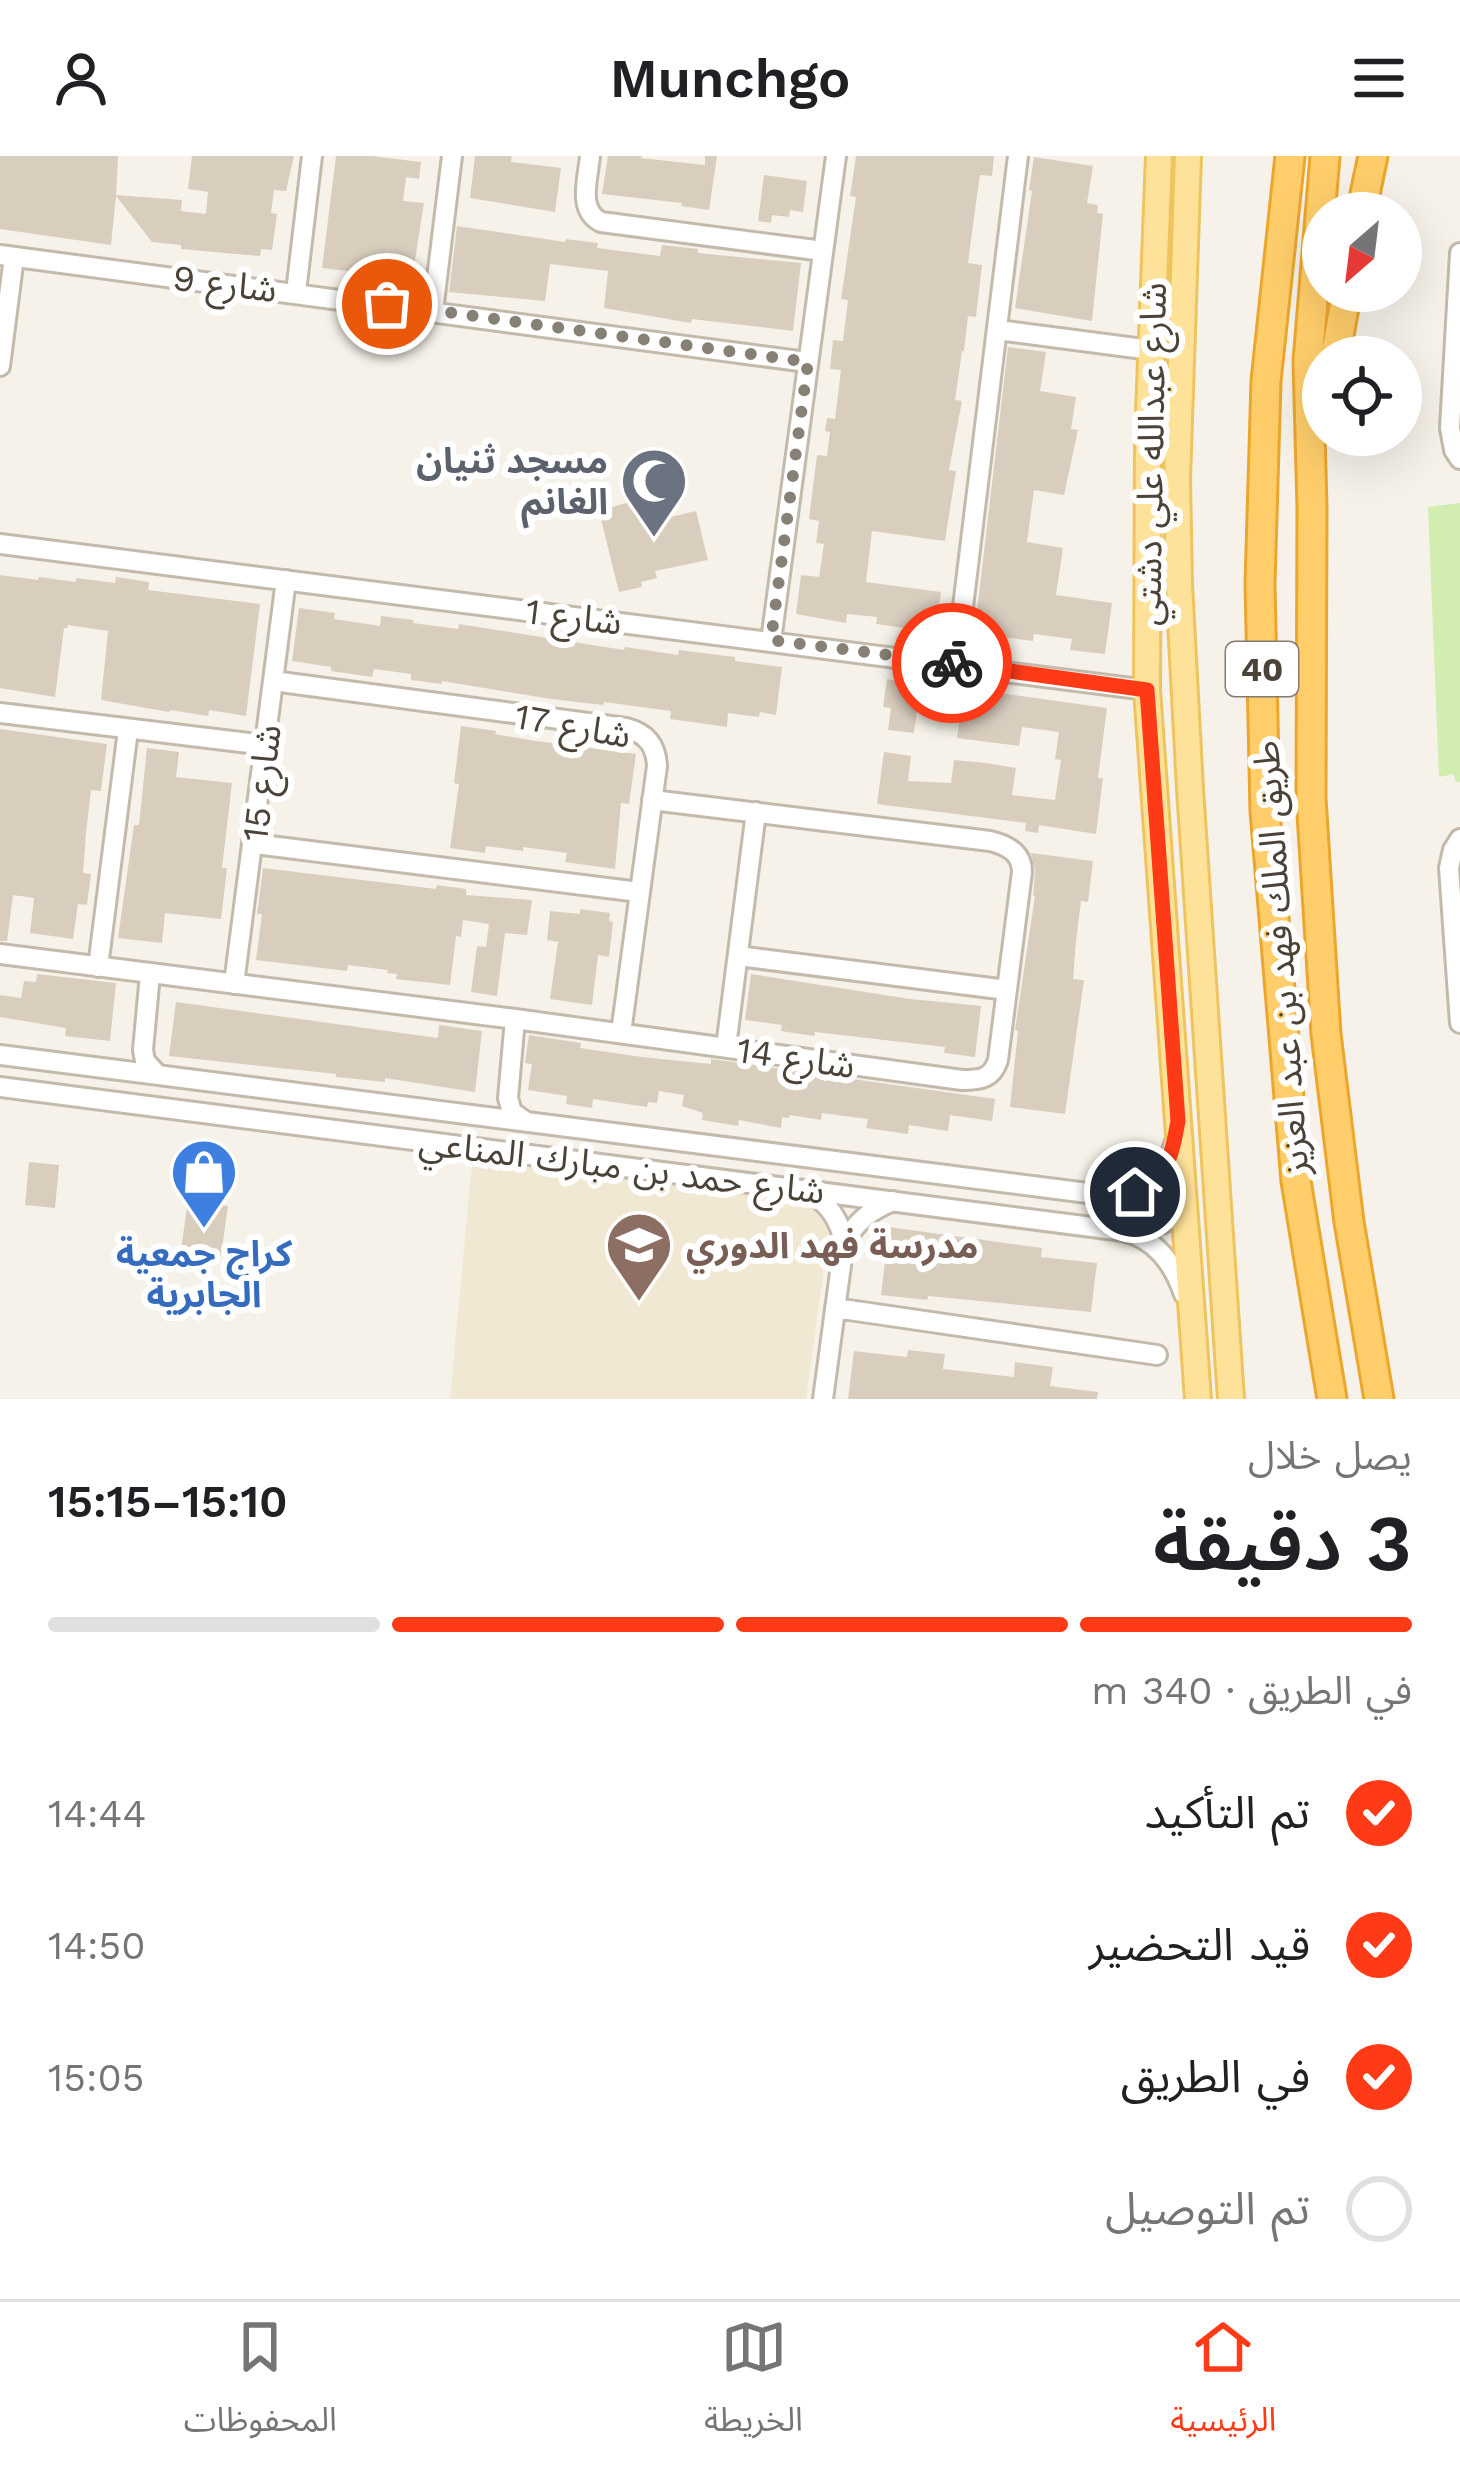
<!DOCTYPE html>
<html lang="ar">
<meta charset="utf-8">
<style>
body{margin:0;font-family:"Work Sans","Noto Sans Arabic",sans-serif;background:#f2f2f2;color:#202124;direction:rtl;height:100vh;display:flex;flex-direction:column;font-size:45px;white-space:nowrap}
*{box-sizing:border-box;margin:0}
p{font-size:39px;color:#757577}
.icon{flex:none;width:66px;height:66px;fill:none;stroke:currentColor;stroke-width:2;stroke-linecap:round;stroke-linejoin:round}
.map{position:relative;height:1243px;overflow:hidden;direction:ltr}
.panel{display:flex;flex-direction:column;background:#fff;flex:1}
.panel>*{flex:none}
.needle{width:78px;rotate:208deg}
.fabs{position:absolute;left:1302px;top:36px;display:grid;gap:24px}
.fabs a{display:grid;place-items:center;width:120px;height:120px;border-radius:50%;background:#fff;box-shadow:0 12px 48px #0002;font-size:60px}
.pin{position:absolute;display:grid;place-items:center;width:102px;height:102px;color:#fff;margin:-51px;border:6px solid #fff;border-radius:50%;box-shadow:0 3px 12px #0007}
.courier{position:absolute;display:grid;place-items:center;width:120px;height:120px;margin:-60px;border:9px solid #ff3b17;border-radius:50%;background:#fff;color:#222;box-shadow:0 3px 15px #0007}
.summary em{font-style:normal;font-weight:600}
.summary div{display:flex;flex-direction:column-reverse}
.summary{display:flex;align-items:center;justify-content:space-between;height:204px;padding:0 48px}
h1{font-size:78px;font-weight:600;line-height:90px}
.bar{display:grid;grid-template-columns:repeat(4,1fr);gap:18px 12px;align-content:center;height:144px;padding:0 48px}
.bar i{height:15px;border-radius:9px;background:#e0e0e0}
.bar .active{background:#ff3b17}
.bar p{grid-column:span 4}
ol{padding:0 48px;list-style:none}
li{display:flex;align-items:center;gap:36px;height:132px}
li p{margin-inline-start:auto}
li .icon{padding:12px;border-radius:50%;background:#ff3b17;color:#fff;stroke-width:4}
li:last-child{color:#757577}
li i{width:66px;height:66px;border:6px solid #e0e0e0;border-radius:50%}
header{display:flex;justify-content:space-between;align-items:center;height:156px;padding:0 48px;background:#fff;font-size:54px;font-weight:600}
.tab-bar{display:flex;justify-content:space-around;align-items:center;height:168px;border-top:3px solid #e0e0e0;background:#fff;font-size:33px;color:#757577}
.tab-bar a{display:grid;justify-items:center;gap:6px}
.tab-bar .active{color:#ff3b17}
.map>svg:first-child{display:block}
.education{fill:#f0e8d2}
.green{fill:#d1edaf}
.building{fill:#d9cebe}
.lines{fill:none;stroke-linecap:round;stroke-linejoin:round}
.minor-casing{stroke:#c3baab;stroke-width:24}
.major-casing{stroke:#eec45f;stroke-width:30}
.highway-casing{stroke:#eba62e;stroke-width:33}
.minor{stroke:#fff;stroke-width:18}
.major{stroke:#ffe299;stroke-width:24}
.highway{stroke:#ffce6b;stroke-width:27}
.done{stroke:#878075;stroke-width:12;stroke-dasharray:0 21.6}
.route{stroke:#ff3b17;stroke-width:15}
.labels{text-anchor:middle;stroke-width:12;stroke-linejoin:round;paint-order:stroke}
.shield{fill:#fff;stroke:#817b73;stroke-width:3}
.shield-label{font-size:33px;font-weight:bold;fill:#4b4337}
.street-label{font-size:36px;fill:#4b4337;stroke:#fff}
.worship-label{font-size:36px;font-weight:bold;fill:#5b616d;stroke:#fff;text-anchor:end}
.education-label{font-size:36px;font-weight:bold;fill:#785e54;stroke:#fff;text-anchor:start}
.shop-label{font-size:36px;font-weight:bold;fill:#366cbe;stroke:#fff}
</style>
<header><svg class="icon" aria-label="menu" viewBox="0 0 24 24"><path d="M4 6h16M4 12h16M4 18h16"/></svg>Munchgo<svg class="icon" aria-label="person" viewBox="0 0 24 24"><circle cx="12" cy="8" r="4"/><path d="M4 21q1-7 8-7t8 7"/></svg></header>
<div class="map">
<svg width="1460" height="1243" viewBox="0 0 1460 1243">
<rect width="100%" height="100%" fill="#f6f2e9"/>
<path class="education" d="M473 996 775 1032 832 1054 806 1243H450Z"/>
<path class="green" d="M1460 347V626H1456L1453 618 1439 621 1428 351Z"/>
<path class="building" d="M0 0H118L116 39 182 44 181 55 206 58 208 36 188 33 192 0H294L286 35 274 34 271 57 277 58 272 94 261 93 260 100 181 93V89L152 86 116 40 111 89 0 73Z
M336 0H372L421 6 419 23 406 21 403 45 424 47 412 123 322 112Z
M475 0H512L511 6 561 12 555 56 470 42Z
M608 0H642L641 2 705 9V0H717L709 54 681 50 682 47 602 38Z
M856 0H994L992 20 980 19 974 61 968 107 982 109 976 161 968 160 964 195H962L955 244 962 245 949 314 956 315 945 385 872 375 866 426 941 436 936 469 919 467 918 474 876 468 877 461 847 458 846 467 796 458 801 419 819 421 824 388 816 387 819 365 809 363 817 299 827 300 830 276 825 275 827 262 835 263 841 214 830 213 833 184 843 185 848 144 841 143 856 41 850 40Z
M1034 1 1093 10 1087 47 1098 49 1097 57 1103 58 1092 165 1015 152 1032 35 1029 34Z
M764 19 807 25 803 56 790 54 789 61 772 59 771 67 758 65Z
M457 70 565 86 566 83 598 87 597 92 660 100 662 89 698 93V97L801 107 793 175 692 163 691 167 604 152 608 115 550 108 545 145 449 136Z
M1008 191 1046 196 1040 235 1076 241 1071 273 1078 274 1064 339 1034 334 1027 386 1063 392 1056 439 1112 447 1105 498 1070 494 1072 483 1034 478 1033 485 1004 481 1003 485 974 481Z
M633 345 635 351 652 347 657 364 696 355 708 404 655 415 657 422 641 426 642 431 619 436 599 355Z
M0 419 38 424 39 421 76 426V422L115 427 116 421 149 426 148 434 260 448 246 560 209 554 208 560 170 554 169 556 101 544 108 475 68 469 67 472H64L55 541 0 532Z
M299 452 335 457 334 463 380 470 381 460 414 464 413 467 458 473 459 468 624 494 625 491 678 499 679 494 735 501V505L782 511 776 559 760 556 759 561 728 557 727 571 670 563 671 555 604 546 603 549 551 543 442 525V528L411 524V518L374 513 372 521 331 515V511L292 505Z
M887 523 992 540 993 536 1107 552 1098 622H1103L1096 678 1039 669 1038 677 1025 675 1026 667 877 648 884 596 911 600 908 625 951 627 954 604 986 607 1016 612 1012 639 1055 644 1061 604 1055 603 1059 576 1022 571 1019 590 957 582 960 559 917 555 914 577 888 574 891 552 883 551Z
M461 570 496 575 495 578 529 584 636 598 629 648 621 647 615 713 565 706 567 697 523 691V695L486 690 485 697 450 692 459 628 454 627Z
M0 573 107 588 101 635 91 634 86 677 83 717 91 718 87 749 78 748 73 783 30 777 34 742 13 739 7 785H0Z
M147 592 179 596 176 621 232 627 222 712H227L221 763 165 757 162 787 118 782 134 669H139Z
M1031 697 1093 705 1088 746 1081 745 1076 785 1073 823 1084 824 1065 958 1010 951 1018 875 1015 874 1035 740H1033L1035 715Z
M263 712 436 733 437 729 466 733V739L532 744 527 779 505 777 497 840 471 836 477 790 486 791 489 768 463 764 461 781 456 780 450 829 396 823 397 818 387 817 388 814 348 809 347 815 256 804 262 758H257Z
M580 753 610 757 609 765 613 766 609 801 598 799 592 849 550 843 558 786 547 784 550 755 580 758Z
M37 818 116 827 110 885 65 880 66 872 0 861V839L21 842 24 825 36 826Z
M751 818 910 843 981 850 975 901 944 897 945 891 815 876 814 880 781 875 782 869 745 864Z
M176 846 438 882 439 869 482 875 475 936 385 922V926L336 921V918L169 900Z
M529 879 581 887 580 892 642 901 711 908V903L995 943 992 965 950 959 948 975 909 969 908 978 866 972 868 963 822 957 821 964 790 959 789 962 782 961 781 972 739 964 738 970 702 964 703 957 682 950 684 939 659 935 657 947 648 946 647 951 593 943 592 952 566 948 567 940 528 934 532 908 525 907Z
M29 1006 59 1009 55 1052 25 1049Z
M188 1044 228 1050 220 1106 180 1101Z
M889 1071 1042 1092 1041 1101 1097 1107 1091 1156 928 1140 927 1144 881 1139Z
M908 1194 945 1198 943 1213 1014 1221 1015 1206 1053 1211 1050 1230 1098 1236 1097 1243H848L854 1195 907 1201Z"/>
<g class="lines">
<g class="minor-casing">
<path id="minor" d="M590 0C588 23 577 54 601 66L823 95
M1460 97 1450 272 1454 294 1460 303
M0 99 807 206
M296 136 312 0
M433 155 452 0
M998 174 1151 194
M0 210 14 101
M0 388 1147 534
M771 485 836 0
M956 508 1018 0
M273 525 626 572C646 577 656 589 657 610L621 877
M0 557 265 589
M1460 683 1453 694 1449 712 1460 867
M254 688 639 736
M0 798 515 863 962 924C980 924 992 923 998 904L1022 716C1022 697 1007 689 990 685L652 644
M738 800 1007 834
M98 811 128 574
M150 818 143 894 145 905 157 918
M234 828 286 424
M515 863 508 942 512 956 525 965
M726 891 756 656
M0 899 1111 1040C1145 1038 1167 1021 1174 988
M0 931 1123 1075C1156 1083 1173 1107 1184 1138
M808 1035C828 1047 840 1063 844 1087L823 1243
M1108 1069C1118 1066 1128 1063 1138 1064 1156 1066 1161 1075 1174 1057L1172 1049 1162 1044 1136 1048 1114 1044
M844 1087C856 1066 870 1054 893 1045
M835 1152 1157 1199"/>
</g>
<g class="major-casing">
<path id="major" d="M1159 0 1148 282 1147 534 1198 1243
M1188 0 1177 323 1179 428 1190 633 1231 1243"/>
</g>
<g class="highway-casing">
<path id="highway" d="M1290 0 1266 225 1260 428 1265 655 1296 1025 1332 1243
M1325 0 1308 205 1312 352 1311 642 1326 878 1349 1066 1379 1243
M1361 57 1373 0
M1335 201 1347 135"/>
</g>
<use href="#minor" class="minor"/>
<use href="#major" class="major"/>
<use href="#highway" class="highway"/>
</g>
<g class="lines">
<path class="done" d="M387 148 808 206 771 484 952 507"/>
<path class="route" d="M952 507 1147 534 1178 965C1172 998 1168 1023 1135 1036"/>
</g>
<defs>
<g id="mosque-pin" transform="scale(3.45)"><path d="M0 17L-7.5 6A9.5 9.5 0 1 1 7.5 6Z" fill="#6b7280" stroke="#fff"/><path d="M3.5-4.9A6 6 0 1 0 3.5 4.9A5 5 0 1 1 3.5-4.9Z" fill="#fff"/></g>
<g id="shop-pin" transform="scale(3.45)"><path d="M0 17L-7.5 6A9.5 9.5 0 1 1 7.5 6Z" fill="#3f7fe0" stroke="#fff"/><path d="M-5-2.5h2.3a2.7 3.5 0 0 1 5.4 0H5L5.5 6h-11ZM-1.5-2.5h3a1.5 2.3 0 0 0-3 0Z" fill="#fff"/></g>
<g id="school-pin" transform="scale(3.45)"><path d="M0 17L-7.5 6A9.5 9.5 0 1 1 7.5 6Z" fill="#8d6e63" stroke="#fff"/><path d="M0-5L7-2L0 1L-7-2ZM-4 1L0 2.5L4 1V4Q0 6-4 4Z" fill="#fff"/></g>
</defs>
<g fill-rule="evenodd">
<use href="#mosque-pin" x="654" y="325"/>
<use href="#shop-pin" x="204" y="1016"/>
<use href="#school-pin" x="639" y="1089"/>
</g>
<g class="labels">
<rect class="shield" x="1226" y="486" width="72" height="54" rx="9"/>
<g class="shield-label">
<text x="1262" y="525">40</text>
</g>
<g class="street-label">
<text transform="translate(225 127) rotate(7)" y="13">شارع 9</text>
<text transform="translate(1150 298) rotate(-89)" y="13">شارع عبدالله علي دشتي</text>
<text transform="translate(574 460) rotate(7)" y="13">شارع 1</text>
<text transform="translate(573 569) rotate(10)" y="13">شارع 17</text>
<text transform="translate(261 627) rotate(-83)" y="13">شارع 15</text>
<text transform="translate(1280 802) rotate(-94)" y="13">طريق الملك فهد بن عبد العزيز</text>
<text transform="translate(796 901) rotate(8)" y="13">شارع 14</text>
<text transform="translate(622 1010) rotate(7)" y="13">شارع حمد بن مبارك المناعي</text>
</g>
<g class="worship-label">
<text x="608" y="317">مسجد ثنيان<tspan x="608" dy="41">الغانم</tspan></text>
</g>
<g class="education-label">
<text x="686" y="1102">مدرسة فهد الدوري</text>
</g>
<g class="shop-label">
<text x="204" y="1110">كراج جمعية<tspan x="204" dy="41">الجابرية</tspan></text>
</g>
</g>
</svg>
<div class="fabs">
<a><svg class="needle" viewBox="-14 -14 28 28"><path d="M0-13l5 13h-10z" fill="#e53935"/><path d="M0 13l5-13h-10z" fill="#757577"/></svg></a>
<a><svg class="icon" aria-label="locate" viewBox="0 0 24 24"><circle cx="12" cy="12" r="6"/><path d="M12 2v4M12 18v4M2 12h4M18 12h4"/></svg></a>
</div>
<div class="pin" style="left:387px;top:148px;background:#ea580c"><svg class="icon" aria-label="bag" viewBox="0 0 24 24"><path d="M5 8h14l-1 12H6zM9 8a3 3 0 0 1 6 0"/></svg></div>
<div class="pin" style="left:1135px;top:1036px;background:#1f2937"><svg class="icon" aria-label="home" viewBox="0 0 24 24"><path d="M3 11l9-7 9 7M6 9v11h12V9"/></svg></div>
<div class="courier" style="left:952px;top:507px"><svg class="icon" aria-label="bike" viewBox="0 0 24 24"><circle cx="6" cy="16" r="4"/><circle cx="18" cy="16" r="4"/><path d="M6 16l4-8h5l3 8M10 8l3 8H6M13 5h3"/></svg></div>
</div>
<section class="panel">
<div class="summary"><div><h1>3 دقيقة</h1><p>يصل خلال</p></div><em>15:10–15:15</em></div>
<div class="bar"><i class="active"></i><i class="active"></i><i class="active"></i><i></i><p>في الطريق · 340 m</p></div>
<ol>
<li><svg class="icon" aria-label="check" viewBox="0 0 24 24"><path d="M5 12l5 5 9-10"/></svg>تم التأكيد<p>14:44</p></li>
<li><svg class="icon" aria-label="check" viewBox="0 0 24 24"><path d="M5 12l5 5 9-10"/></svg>قيد التحضير<p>14:50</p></li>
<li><svg class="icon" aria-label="check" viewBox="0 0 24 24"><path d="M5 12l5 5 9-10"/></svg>في الطريق<p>15:05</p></li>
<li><i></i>تم التوصيل</li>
</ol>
</section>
<nav class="tab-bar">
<a class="active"><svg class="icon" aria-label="home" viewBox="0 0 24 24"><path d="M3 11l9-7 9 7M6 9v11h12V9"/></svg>الرئيسية</a>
<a><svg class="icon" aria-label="map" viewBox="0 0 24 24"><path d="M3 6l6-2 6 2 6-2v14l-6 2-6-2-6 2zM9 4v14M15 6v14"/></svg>الخريطة</a>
<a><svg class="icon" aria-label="saved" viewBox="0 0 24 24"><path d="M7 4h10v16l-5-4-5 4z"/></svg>المحفوظات</a>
</nav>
